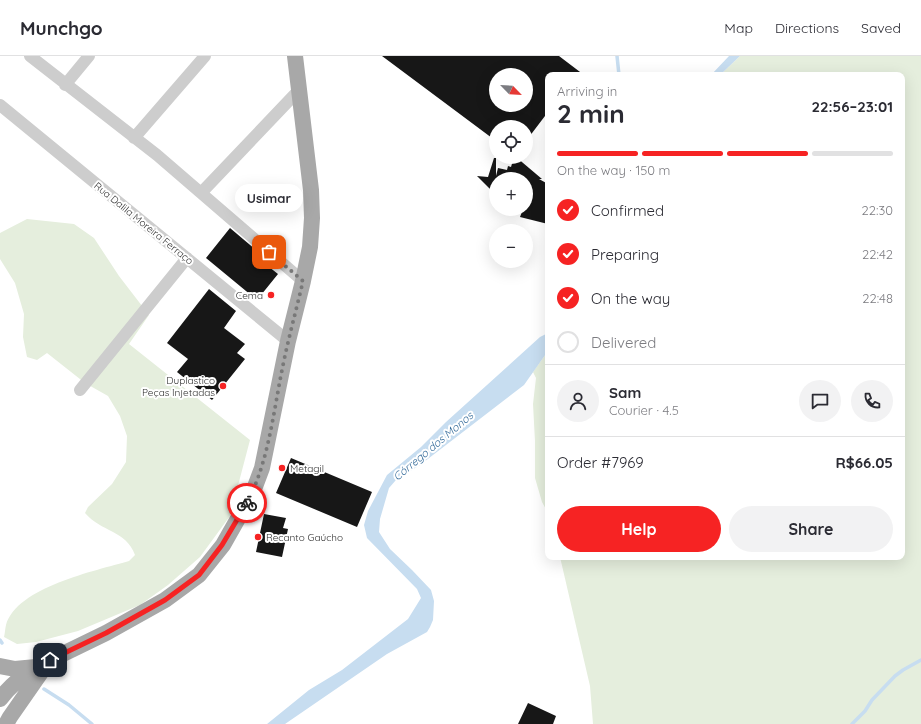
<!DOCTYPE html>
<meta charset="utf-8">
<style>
body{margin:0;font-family:Quicksand,sans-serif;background:#f2f2f3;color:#2b2b33;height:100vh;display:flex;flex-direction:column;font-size:15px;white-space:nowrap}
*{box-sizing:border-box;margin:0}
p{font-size:13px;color:#7c7c81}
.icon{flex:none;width:22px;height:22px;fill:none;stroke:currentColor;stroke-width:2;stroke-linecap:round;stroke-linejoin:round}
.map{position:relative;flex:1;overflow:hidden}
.panel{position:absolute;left:545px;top:16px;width:360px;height:488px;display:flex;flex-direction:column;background:#fff;border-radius:8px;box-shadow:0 4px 16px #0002}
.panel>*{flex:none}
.needle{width:26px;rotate:115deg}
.controls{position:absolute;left:489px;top:12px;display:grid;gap:8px}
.controls a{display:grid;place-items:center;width:44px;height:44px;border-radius:50%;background:#fff;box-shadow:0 4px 16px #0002;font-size:20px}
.pin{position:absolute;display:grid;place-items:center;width:34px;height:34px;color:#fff;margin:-17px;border-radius:8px;box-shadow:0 2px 6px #0006}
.courier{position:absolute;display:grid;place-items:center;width:40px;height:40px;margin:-20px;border:3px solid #f62323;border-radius:50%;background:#fff;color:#222;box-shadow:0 1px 5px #0007}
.bubble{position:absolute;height:28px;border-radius:14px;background:#fff;box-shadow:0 4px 16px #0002;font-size:13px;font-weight:800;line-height:28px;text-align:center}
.overview em{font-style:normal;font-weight:800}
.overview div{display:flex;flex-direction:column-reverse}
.overview{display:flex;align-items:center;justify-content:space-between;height:68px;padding:0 12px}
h1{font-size:26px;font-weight:800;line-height:30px}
.bar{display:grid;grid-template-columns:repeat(4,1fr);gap:6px 4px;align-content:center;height:48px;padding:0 12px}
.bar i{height:5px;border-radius:3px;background:#e1e1e2}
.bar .on{background:#f62323}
.bar p{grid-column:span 4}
.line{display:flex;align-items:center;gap:10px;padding:0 12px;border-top:1px solid #e1e1e2}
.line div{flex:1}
.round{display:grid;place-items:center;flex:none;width:42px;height:42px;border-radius:21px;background:#f2f2f3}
ol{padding:0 12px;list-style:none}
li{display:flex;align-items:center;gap:12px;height:44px}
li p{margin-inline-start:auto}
li .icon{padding:4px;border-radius:50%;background:#f62323;color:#fff;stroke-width:4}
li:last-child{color:#7c7c81}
li i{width:22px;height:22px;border:2px solid #e1e1e2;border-radius:50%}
.button{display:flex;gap:8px;margin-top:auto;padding:8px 12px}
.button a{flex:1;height:46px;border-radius:24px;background:#f62323;color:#fff;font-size:16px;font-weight:800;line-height:46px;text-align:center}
.button a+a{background:#f2f2f3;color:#2b2b33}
header{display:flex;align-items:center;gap:24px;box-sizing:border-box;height:56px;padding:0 20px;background:#fff;border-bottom:1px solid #e1e1e2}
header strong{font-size:19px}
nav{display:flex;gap:22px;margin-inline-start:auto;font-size:14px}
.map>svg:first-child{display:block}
.green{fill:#e5eedd}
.water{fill:#c7ddf0}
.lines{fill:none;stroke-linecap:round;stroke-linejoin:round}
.stream{stroke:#c7ddf0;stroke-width:3.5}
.building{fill:#171717;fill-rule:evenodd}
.minor{stroke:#cdcdcd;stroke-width:12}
.major{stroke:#a8a8a8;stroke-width:16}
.done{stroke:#787878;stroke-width:4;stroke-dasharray:0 7.2}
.route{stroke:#f62323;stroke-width:5}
.poi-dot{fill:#f62323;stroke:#fff;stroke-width:1.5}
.labels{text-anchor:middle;stroke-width:4;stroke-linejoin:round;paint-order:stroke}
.street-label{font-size:10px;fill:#303030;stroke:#fff}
.poi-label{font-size:10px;fill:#303030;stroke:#fff;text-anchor:end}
.water-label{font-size:11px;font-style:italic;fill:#356c9b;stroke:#fff}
</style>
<header>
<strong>Munchgo</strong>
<nav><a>Map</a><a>Directions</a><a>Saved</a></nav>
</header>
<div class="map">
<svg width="921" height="668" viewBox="0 0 921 668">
<rect width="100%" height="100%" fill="#fff"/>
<path class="green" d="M740 0H921V668H593L590 630 560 501H902V19H720Z
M27 163 74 168 94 182 119 220 149 259 129 288 250 384 230 460 200 501 168 529 140 549 78 575 36 586 17 588 4 581C5 577 5 573 6 569 17 531 95 515 129 505L135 499C126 474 101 476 85 457L88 451 112 428 126 406 127 380 120 360 108 340 85 327 47 297 37 304 27 301 23 281 24 258 15 227 0 203V177Z
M548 295V457L542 446 535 422V385L533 348 536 322 533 316Z"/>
<path class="water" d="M729 0H740L720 19H711Z
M548 277V295L524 329 420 409 396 424 389 432 380 463 379 476 390 493 412 514 431 534 434 545 433 564 430 571 427 576 387 598 285 668H267L309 634 342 614 408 563 421 542 417 533 367 482 364 469 368 455 387 419 421 391 446 366 540 281Z"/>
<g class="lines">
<path class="stream" d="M617 0 619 19
M0 584 2 587
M44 633 69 649 92 668
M852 668 865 655 872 644 895 620 903 614 921 604"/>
</g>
<path class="building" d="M382 0H559L584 19H548V56L526 85V71H496V85ZM496 19H526V49H496Z
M514 101H516L542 123H539L548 128V168L520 161 523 153H526V123H496V139L477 120 488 121 494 102H496V120L498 112 507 114 508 110 511 111Z
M230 172 262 199 259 203 278 218 257 244 206 202Z
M209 233 236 255 224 272 245 288 237 297 245 303 212 344 177 316 188 303 167 287Z
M291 402 372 436 357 471 276 437Z
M264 458 286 462 283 472 288 473 282 501 256 496Z
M528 647 556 660 553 668H518Z"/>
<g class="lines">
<path class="minor" d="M30 0 157 99 303 225
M65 29 89 0
M0 49 288 285
M134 82 205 0
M201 137 299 34
M80 334 187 202"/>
<path class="major" d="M0 610 15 613 36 611
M0 643C10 630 22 620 36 611L106 577 165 544 199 519 223 489 253 436 262 412 288 285 303 225 310 191 312 162 311 134 295 0
M6 668 10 661 49 605"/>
</g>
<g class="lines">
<path class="done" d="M247 447C268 407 273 359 282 314 288 284 296 255 303 225L269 196"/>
<path class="route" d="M50 604 106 577 165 544 199 519 222 489 247 447"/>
</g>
<g class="poi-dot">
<circle cx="271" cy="239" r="4"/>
<circle cx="223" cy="330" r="4"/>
<circle cx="282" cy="412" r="4"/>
<circle cx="258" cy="481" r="4"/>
</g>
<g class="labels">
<g class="street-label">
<text transform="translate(144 167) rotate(39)" y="4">Rua Dalila Moreira Ferraço</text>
</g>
<g class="poi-label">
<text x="263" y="243">Cema</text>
<text x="215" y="328">Duplastico<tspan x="215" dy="12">Peças Injetadas</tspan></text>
<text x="290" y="416" text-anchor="start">Metagil</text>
<text x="266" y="485" text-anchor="start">Recanto Gaúcho</text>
</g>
<g class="water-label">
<text transform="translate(433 390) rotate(-40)" y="4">Córrego dos Monos</text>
</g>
</g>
</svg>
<div class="controls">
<a><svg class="needle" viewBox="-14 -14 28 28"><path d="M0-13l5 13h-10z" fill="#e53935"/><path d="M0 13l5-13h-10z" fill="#7c7c81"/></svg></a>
<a><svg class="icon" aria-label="locate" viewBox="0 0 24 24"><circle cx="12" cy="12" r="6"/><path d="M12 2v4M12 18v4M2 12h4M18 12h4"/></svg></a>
<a>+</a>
<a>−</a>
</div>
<div class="pin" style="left:269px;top:196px;background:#ea580c"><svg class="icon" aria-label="bag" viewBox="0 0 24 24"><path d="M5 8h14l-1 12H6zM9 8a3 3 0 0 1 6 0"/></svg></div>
<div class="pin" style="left:50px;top:604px;background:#1f2937"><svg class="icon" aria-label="home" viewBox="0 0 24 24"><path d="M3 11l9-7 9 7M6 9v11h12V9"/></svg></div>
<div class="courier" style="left:247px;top:447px"><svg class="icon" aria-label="bike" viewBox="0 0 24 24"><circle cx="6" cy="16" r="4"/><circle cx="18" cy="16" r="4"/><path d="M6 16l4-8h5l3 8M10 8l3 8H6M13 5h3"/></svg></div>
<div class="bubble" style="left:235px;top:128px;width:68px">Usimar</div>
<section class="panel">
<div class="overview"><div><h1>2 min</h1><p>Arriving in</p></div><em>22:56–23:01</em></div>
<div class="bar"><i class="on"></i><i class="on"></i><i class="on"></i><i></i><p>On the way · 150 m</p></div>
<ol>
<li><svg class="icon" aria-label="check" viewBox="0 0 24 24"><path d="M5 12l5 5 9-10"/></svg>Confirmed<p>22:30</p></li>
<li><svg class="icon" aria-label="check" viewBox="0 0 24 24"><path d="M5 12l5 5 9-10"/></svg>Preparing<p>22:42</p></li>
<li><svg class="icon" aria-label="check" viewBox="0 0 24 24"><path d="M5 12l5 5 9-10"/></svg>On the way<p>22:48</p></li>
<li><i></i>Delivered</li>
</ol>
<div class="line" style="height:72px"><a class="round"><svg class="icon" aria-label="person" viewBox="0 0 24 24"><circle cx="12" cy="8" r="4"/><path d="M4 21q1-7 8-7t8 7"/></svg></a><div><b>Sam</b><p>Courier · 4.5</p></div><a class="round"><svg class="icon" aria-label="chat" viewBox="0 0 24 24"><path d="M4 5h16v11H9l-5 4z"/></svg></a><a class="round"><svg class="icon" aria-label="phone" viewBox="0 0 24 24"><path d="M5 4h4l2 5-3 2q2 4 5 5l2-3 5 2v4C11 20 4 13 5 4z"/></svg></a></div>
<div class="line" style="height:52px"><div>Order #7969</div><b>R$66.05</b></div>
<div class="button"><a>Help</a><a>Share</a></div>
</section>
</div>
